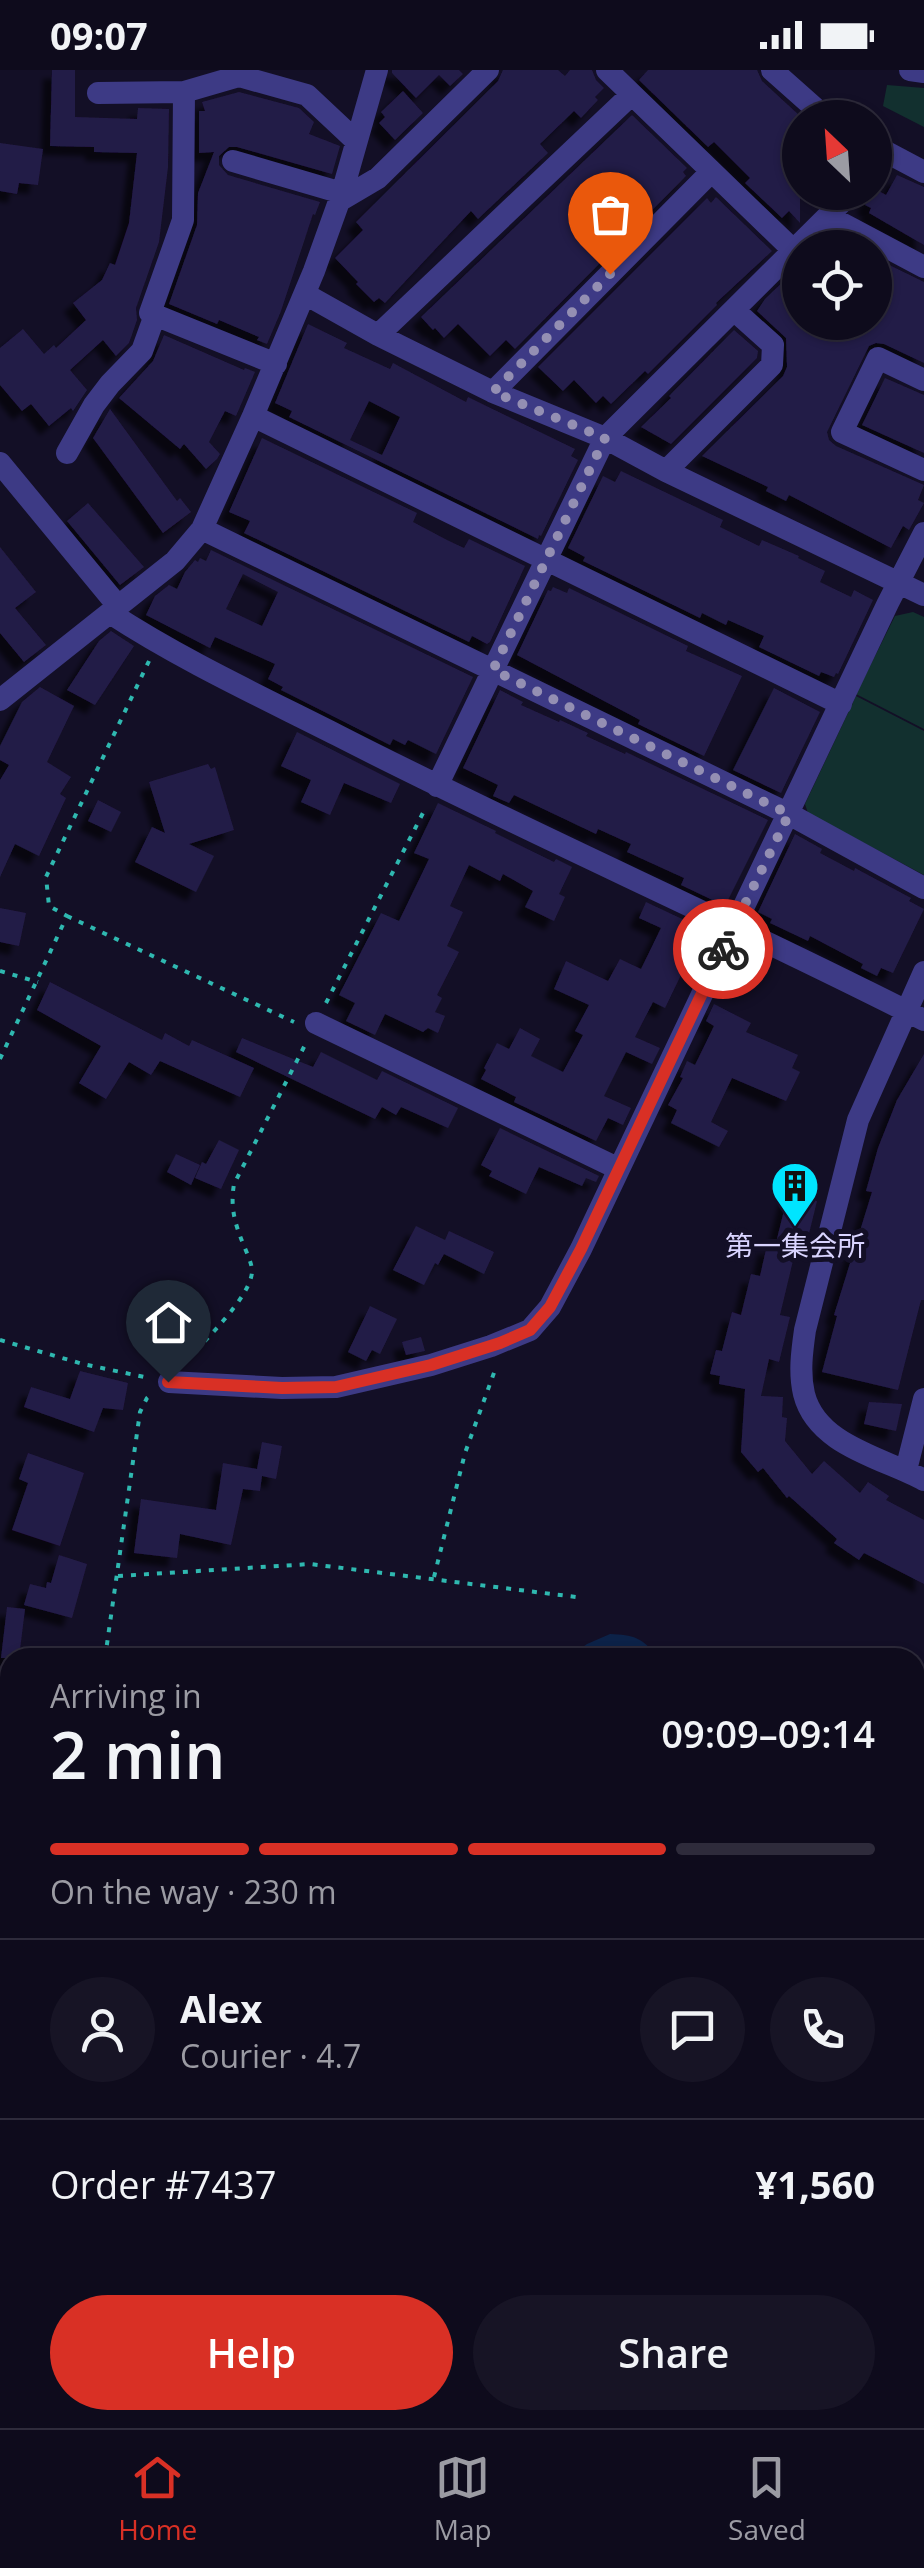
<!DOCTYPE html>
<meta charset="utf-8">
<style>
body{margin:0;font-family:"Open Sans","Noto Sans JP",sans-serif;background:#171425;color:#f1f3f6;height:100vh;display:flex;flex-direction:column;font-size:38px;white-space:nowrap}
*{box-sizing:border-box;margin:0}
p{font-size:32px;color:#9b9ba3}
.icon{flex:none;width:55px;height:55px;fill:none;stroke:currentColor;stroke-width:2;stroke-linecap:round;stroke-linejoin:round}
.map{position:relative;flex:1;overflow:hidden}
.drawer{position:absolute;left:0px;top:1578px;width:925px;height:782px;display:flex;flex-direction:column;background:#0e0b1c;border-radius:30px 30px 0 0;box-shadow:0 2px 8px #0004,0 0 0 2px #2e2b3b}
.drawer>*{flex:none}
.needle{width:65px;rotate:335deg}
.controls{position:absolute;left:782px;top:30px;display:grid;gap:20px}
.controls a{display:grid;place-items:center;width:110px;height:110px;border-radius:50%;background:#0e0b1c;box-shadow:0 2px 8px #0004,0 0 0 2px #2e2b3b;font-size:50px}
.pin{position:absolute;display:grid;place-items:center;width:85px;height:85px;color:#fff;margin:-102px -42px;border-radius:50% 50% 50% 0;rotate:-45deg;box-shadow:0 0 10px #0007}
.pin .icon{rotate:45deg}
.courier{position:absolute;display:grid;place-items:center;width:100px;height:100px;margin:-50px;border:8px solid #d93025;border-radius:50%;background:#fff;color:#222;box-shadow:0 2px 12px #0007}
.summary em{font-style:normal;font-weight:600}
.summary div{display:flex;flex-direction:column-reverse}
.summary{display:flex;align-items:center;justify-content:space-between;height:170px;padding:0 50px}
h1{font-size:65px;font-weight:600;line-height:75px}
.bar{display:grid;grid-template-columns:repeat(4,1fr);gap:15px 10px;align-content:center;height:120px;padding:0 50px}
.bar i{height:12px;border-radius:8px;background:#2e2b3b}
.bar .current{background:#d93025}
.bar p{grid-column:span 4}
.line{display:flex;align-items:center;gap:25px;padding:0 50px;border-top:2px solid #2e2b3b}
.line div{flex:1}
.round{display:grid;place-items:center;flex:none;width:105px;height:105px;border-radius:52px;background:#171425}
.cta{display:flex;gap:20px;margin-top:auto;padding:20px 50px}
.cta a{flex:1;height:115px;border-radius:60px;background:#d93025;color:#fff;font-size:40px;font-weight:600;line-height:115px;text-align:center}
.cta a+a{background:#171425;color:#f1f3f6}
.status{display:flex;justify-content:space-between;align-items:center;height:70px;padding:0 50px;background:#0e0b1c;direction:ltr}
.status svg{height:28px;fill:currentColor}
.menu{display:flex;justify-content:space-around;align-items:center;height:140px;border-top:2px solid #2e2b3b;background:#0e0b1c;font-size:28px;color:#9b9ba3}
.menu a{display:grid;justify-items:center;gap:5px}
.menu .current{color:#d93025}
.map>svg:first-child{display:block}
.green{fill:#12302f}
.water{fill:#0c2248}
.building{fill:#241b47;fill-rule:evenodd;filter:url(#shadow)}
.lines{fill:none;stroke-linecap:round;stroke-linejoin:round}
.path{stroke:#2fb8b0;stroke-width:4;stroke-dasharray:5 8;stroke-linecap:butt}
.minor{stroke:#3d3a85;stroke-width:22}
.done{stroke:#948fb3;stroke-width:10;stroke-dasharray:0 18}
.route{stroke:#d93025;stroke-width:12}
.labels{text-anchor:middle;stroke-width:10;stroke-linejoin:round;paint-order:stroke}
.poi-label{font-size:28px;fill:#d9d4ff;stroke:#130f26}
</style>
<div class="status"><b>09:07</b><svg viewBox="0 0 49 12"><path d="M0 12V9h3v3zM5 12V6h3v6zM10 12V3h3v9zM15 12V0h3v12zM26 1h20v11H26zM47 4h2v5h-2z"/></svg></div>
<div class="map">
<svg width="924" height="2358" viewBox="0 0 924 2358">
<defs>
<filter id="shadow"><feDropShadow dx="-9" dy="9" stdDeviation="2.5" flood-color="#0009"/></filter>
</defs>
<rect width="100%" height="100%" fill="#130f26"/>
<path class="green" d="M887 15 924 18V57L883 36Z
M913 542 924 547V659L856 624 895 546Z
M856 626 924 661V805L808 743 805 734Z"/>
<path class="water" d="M610 1564C633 1565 643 1567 656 1587H569L587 1574Z"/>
<path class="building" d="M52 0H75V47L137 49 138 38 169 39 168 97 159 172 136 238 137 250 129 273 116 286 103 270 70 300 87 320 73 341 71 338 49 356 31 334 22 341 0 315V278L23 259 44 284 54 275 56 278 86 250 73 233 102 210 110 193 115 195 129 153 137 83 94 82V77L50 76Z
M392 0H459L463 4 450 16 439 5 416 28 392 3Z
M503 0H558L565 6 570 0H592L596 10 604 18 595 27 598 30 581 48 574 41 540 74 548 83 478 149 471 141 385 233 379 228 374 232 356 214 358 212 335 188 363 160 356 152 498 11Z
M648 0H757L762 11 800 46V153L789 141 782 148 745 113 750 108 714 72 708 77 639 10Z
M403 21 423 43 395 70 379 53 385 47 381 42Z
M239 22 299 38 314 52 309 64 340 76 332 104 237 77H229L219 86V95L228 105 320 132 315 145 313 144 281 241 267 274 257 270 259 267 219 250 217 254 169 234 197 155 198 123 214 82 199 83V41H205L202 32Z
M632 45 687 98 683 102 686 106 515 279 506 270 490 286 458 254 444 268 435 258 433 260 421 247Z
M0 73 43 79 38 115 19 113 17 124 0 121Z
M897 105 924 117V175L869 143 871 138 865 135 875 119 886 125Z
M716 127 772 181 716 233 717 235 648 304 645 301 611 334 603 326 596 333 574 310 563 321 538 297 707 128 711 133Z
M875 188 924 212V293L884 274 876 273 869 276 827 362 829 370 836 376 924 415 918 430 924 433 909 460 903 456 891 478 789 425 786 431 766 421 768 417 702 386 783 306 787 297 786 268 757 241 765 229 793 202 800 209V252H830L852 263 857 252H875Z
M308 254 347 273 344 278 390 299 393 293 466 332 468 327 470 328 575 379 571 386 578 390 541 466 539 465 538 469 289 347 292 341 275 333ZM369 331 400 347 382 385 350 370Z
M734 260 758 281 757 288 671 374 641 357 671 328 669 326Z
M164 265 244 300 245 298 255 302 236 346 225 341 209 372 220 384 217 389 206 399 184 374 180 379 119 328 153 291Z
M885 308 924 325V383L862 355Z
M110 339 177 431 180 428 191 442 163 463 93 368Z
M262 368 417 443 413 452 447 470 464 478 469 469 525 496 490 572 487 574 472 566 469 572 244 463 250 451 229 442Z
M621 401 723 450 720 457 759 476 762 470 799 486 798 488 825 501 820 512 851 527 854 520 873 530 838 604 836 603 834 607 821 602 819 606 759 577 764 566 728 550 726 555 702 543 700 548 583 491 585 487 568 478 603 406 615 412Z
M88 433 144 497 120 515 67 451Z
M0 477 36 522 15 538 46 575 24 592 0 563Z
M211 480 473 607 436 684 408 670 405 675 393 669 390 675 281 620 283 617 268 609 275 594 215 567 210 578 146 545 155 526 169 515 177 519 185 502 195 490 198 492 200 488 206 491ZM243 504 278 522 262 556 226 539Z
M553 517 567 523 569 518 688 576 686 581 742 606 704 686 638 654 640 650 517 585 548 520 551 521Z
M111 561 134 576 95 635 67 620 99 571Z
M40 617 74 636 47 692 71 707 60 724 66 728 39 786 15 774 0 807V710L9 695 0 690V676L22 632Z
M774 618 820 642 781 723 733 700Z
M500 620 523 632 521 635 559 652 560 650 588 663 586 666 625 684 626 682 768 750 725 836 681 815 684 808 627 782 631 774 598 759 596 764 514 725 509 733 493 726 498 715 463 698Z
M297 662 400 714 391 733 344 713 330 745 301 732 311 710 281 696Z
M208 694 211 699 215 697 234 760 189 774 214 786 196 822 135 792 152 757 165 763 149 712Z
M98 730 121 742 111 762 88 751Z
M438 733 496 761 495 763 554 792 556 789 572 797 559 824 565 827 554 851 525 837 533 821 503 804 500 811 469 795 450 836 463 842 447 876 459 882 437 925 442 928 435 942 445 946 438 963 428 958 423 962 385 944 375 965 346 951 355 933 339 925 381 843 399 851 429 789 414 783Z
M795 764 822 779 820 783 854 801 855 798 911 828 909 831 924 839 893 903 881 898 877 906 861 898 863 894 810 866 808 871 770 853 772 849 758 842Z
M646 832 714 864 708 877 697 872 665 938 653 932 635 967 660 978 652 994 626 982 604 1026 631 1038 623 1055 608 1048 596 1071 514 1032 516 1027 481 1009 486 1000 484 998 497 973 509 979 520 958 540 969 531 986 563 1002 583 965 575 961 589 935 554 919 566 891 608 911 620 889 641 899 661 858 639 848Z
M0 838 26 843 19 876 0 872Z
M50 912 162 970 165 963 189 976 192 970 254 998 240 1027 160 991 151 1005 129 992 106 1029 79 1013 101 976 37 940Z
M714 934 751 953 746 962 798 985 792 998 800 1002 786 1031 732 1008 711 1052 728 1061 719 1077 671 1053 677 1040 668 1035 683 1008 680 1007 687 991 695 995 714 956 706 951Z
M242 968 313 997 321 982 377 1010 382 1001 458 1038 448 1058 401 1037 396 1045 382 1037 375 1049 236 982Z
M924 984V1230H921L898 1320 822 1302 837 1246 834 1245 872 1122 866 1121 878 1078 897 1030Z
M500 1058 599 1106 596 1112 586 1108 582 1116 539 1097 526 1124 489 1106 492 1101 481 1095Z
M219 1070 239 1080 221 1119 195 1108 202 1092 206 1094Z
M176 1084 200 1095 191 1115 167 1102Z
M788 1124 817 1131 805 1180 796 1178 780 1245 790 1247 779 1292 769 1289 761 1326 783 1327 782 1347 787 1348 785 1371 812 1404 824 1391 860 1423 868 1412 889 1426 886 1430 924 1450V1514L864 1483 859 1490 834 1473 837 1469 789 1426 787 1428 763 1398 758 1402 741 1382 745 1319 719 1314 720 1306 710 1304 716 1280 722 1281 732 1242 741 1245 751 1204 760 1206 767 1175 775 1177Z
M416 1156 445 1170 449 1161 494 1182 484 1204 444 1184 438 1195 435 1193 424 1215 393 1200Z
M370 1236 397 1249 380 1284 372 1280 366 1291 348 1282Z
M421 1267 425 1281 406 1285 402 1272Z
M80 1301 128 1313 123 1340 103 1338 94 1362 24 1337 31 1317 70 1329Z
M869 1332 902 1334 896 1361 864 1354Z
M262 1372 282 1376 276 1409 262 1406 260 1421 243 1419 231 1475 180 1464 177 1488 134 1483 141 1429 216 1440 223 1393 257 1399Z
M28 1383 84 1403 60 1476 12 1460 28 1413 19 1409Z
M59 1485 87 1494 72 1548 24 1535 30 1514 46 1518 47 1512 51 1513Z
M7 1537 25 1539 19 1588H1Z"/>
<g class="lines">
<path class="path" d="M67 846 294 952
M0 901 38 912
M326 933 426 737
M0 989 67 846 49 836 46 807 149 591
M0 1270 83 1294 149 1308
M187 1290C204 1271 254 1224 252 1199 251 1192 247 1183 244 1176 235 1154 230 1138 234 1114L306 973
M118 1506 310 1494 576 1527
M434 1507 465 1383 495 1300
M105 1588 140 1342 147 1328 152 1324
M0 1673 10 1671
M915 1921 924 1924
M0 2077 10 2074
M915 2228 924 2234
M0 2298 10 2294
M0 2350 2 2358
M291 2350 293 2358
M576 2350 578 2358
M842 2350 844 2358"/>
<path class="minor" d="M607 0 793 180
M772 0 826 48
M910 0 924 2
M184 22 183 150 150 243 276 294
M98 23 184 22 239 6 307 25 356 71
M875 76 924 102
M233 91 342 123
M339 131 378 108 488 0
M828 146 924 197
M305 224 378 265 493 322 605 368 666 401 924 525
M378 265 631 25
M924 310 878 288 842 362 924 400
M493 322 711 102
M253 346 841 634
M67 383 94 335 110 314 142 281 155 245
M0 393 118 536
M666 401 772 295 773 275 734 240
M202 459 789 744 924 818
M110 543C182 590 260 626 337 665 530 764 730 851 924 950
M0 630 175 491 202 459 253 346 314 201 342 123 377 0
M437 716 605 368 852 122
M924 902 858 1050 805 1260C802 1281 799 1303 804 1324 817 1376 884 1388 924 1410
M316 953 617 1098
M169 1312 282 1318 336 1317 431 1295 491 1276 530 1260 550 1237 581 1179 888 533 924 463
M906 1400 924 1329"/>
</g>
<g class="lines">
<path class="done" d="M610 204 493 322 605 368 493 600 789 744 723 879"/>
<path class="route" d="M168 1312 282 1318 336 1317 431 1295 500 1273 530 1260 550 1237 581 1179 723 879"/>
</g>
<defs>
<g id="building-pin" transform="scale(2.5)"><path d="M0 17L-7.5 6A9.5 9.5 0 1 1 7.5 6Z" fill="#00e5ff" stroke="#130f26"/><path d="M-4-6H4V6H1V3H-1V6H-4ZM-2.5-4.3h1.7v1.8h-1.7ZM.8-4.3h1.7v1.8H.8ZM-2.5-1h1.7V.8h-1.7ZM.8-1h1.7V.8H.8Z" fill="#111"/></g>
</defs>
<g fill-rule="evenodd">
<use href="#building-pin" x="795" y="1116"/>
</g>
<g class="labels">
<g class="poi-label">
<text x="795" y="1186">第一集会所</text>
</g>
</g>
</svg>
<div class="controls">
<a><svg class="needle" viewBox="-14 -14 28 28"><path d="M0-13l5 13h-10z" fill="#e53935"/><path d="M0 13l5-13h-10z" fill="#9b9ba3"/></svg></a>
<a><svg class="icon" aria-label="locate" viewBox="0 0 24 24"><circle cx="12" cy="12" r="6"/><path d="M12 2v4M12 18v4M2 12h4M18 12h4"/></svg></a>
</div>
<div class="pin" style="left:610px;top:204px;background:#ea580c"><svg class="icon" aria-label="bag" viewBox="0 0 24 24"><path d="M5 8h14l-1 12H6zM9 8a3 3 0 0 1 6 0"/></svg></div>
<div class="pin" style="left:168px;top:1312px;background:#1f2937"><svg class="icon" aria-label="home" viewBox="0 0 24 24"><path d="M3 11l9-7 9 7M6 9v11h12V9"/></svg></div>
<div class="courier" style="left:723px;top:879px"><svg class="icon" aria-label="bike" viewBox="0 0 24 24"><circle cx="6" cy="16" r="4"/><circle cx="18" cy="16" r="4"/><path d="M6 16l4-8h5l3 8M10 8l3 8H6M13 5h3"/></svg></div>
<section class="drawer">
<div class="summary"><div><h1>2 min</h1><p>Arriving in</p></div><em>09:09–09:14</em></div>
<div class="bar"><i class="current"></i><i class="current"></i><i class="current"></i><i></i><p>On the way · 230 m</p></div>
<div class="line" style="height:180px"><a class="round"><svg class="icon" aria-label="person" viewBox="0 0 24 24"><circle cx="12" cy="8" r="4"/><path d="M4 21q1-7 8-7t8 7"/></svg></a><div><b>Alex</b><p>Courier · 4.7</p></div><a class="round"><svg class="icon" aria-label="chat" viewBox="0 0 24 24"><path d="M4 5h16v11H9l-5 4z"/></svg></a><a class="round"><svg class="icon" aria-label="phone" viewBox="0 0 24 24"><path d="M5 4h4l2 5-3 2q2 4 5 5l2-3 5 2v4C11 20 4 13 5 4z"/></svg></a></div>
<div class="line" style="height:130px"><div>Order #7437</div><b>¥1,560</b></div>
<div class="cta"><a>Help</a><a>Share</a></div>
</section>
</div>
<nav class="menu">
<a class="current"><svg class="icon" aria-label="home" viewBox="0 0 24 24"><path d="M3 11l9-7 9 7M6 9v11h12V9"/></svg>Home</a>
<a><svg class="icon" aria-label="map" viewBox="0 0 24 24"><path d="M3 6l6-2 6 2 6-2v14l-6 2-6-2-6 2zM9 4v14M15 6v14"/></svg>Map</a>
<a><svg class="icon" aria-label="saved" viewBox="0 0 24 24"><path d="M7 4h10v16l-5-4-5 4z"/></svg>Saved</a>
</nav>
